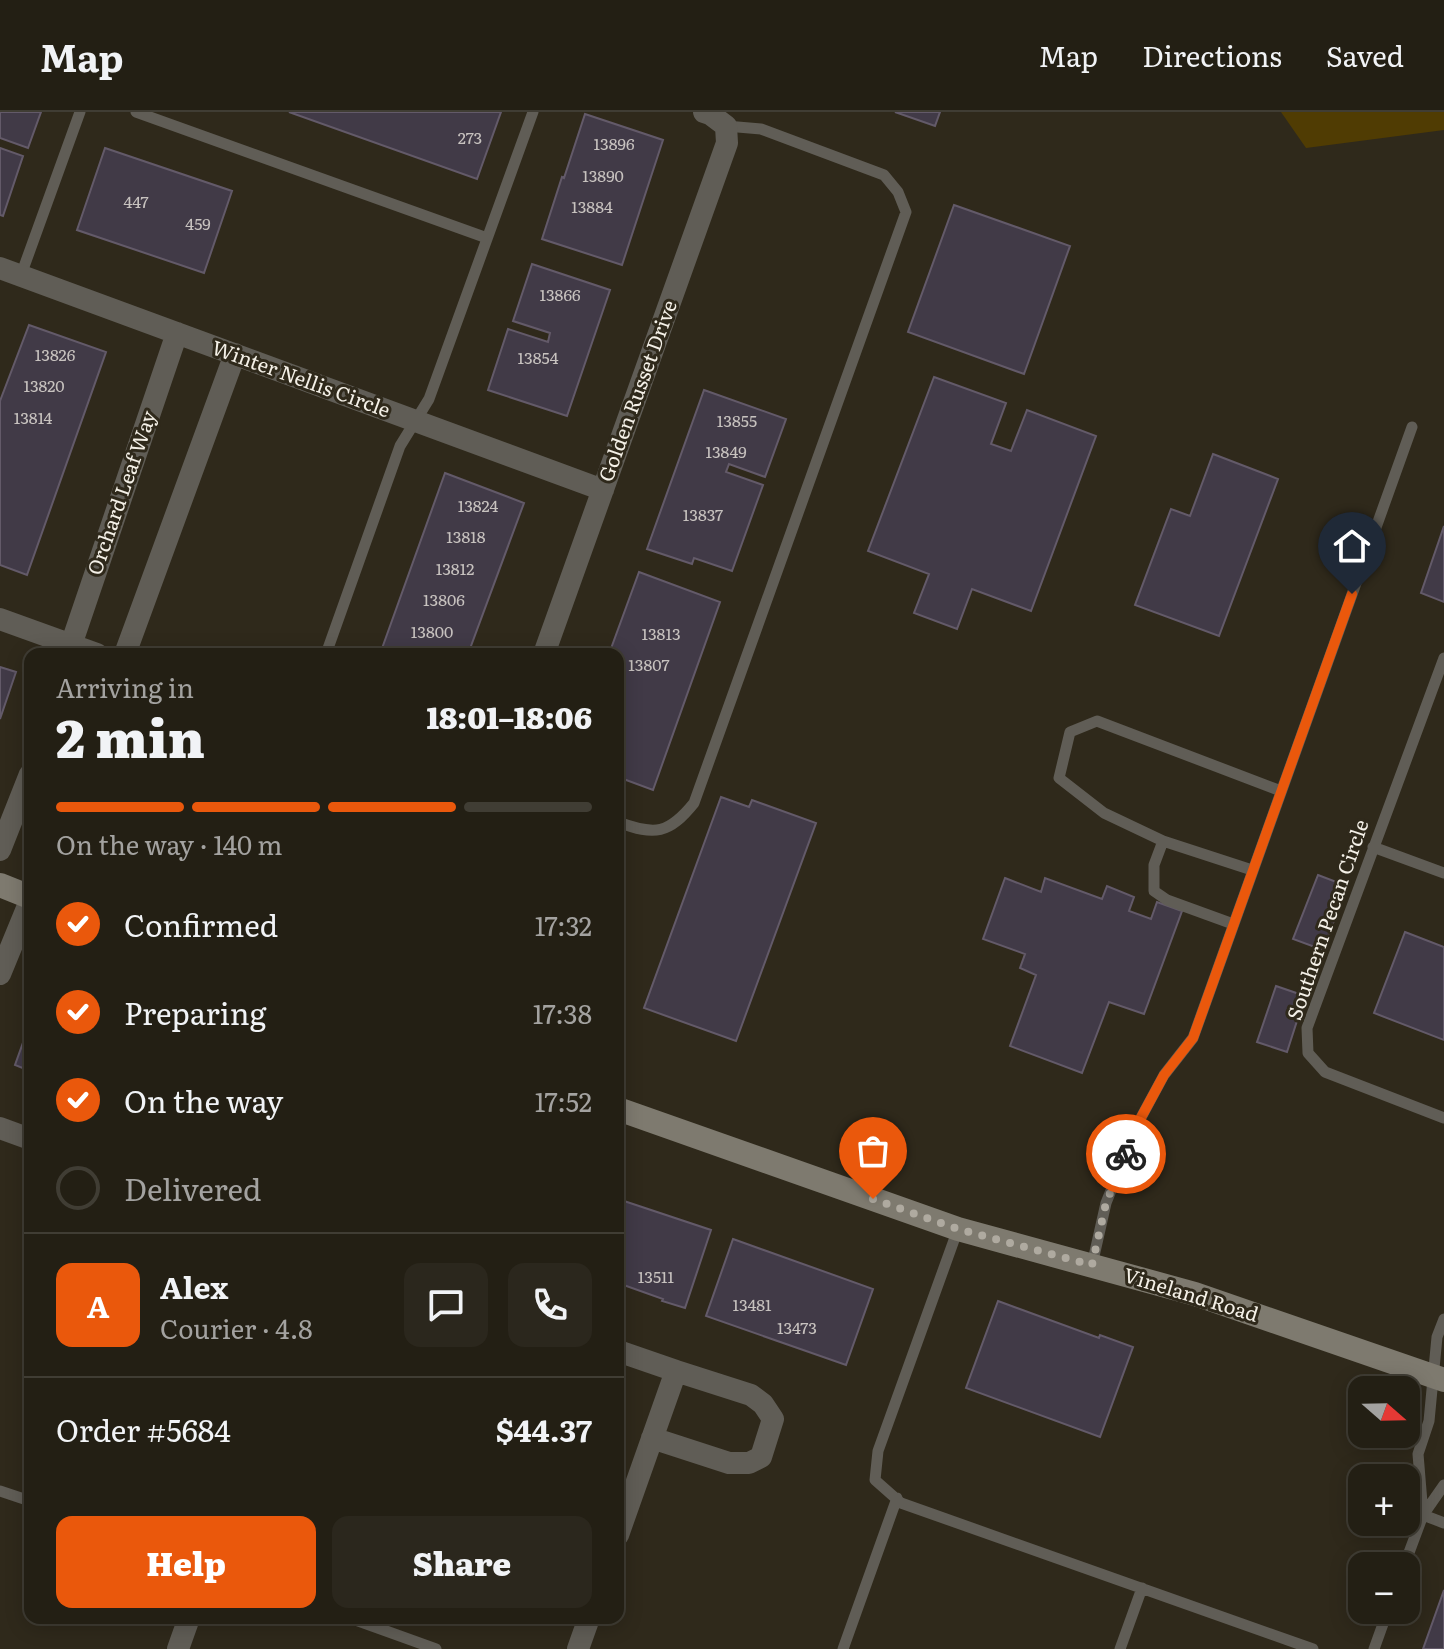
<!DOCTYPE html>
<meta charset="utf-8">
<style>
body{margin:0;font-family:Literata,serif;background:#2b271d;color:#f1f3f6;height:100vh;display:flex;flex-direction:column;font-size:30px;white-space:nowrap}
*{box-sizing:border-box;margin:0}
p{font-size:26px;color:#a3a2a0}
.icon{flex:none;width:44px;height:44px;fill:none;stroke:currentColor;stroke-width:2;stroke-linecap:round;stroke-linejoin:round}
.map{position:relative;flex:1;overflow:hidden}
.sheet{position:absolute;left:24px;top:536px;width:600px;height:976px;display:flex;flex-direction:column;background:#231f14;border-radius:16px;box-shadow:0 4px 20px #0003,0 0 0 2px #403d34}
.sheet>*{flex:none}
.needle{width:52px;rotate:110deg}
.controls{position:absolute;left:1348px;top:1264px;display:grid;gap:16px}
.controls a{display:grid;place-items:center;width:72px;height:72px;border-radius:16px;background:#231f14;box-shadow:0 4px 20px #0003,0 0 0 2px #403d34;font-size:40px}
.pin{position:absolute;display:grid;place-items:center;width:68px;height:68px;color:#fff;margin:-82px -34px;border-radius:50% 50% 50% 0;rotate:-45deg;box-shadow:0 0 8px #0007}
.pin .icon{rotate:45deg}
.courier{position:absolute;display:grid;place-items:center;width:80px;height:80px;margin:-40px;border:6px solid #ea580c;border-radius:50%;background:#fff;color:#222;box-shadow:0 2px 10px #0007}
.headline em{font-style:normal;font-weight:800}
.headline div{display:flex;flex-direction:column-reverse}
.headline{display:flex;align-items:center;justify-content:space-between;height:136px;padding:0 32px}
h1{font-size:52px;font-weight:800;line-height:60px}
.bar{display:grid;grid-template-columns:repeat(4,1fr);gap:12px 8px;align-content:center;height:96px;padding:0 32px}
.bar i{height:10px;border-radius:6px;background:#403d34}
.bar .on{background:#ea580c}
.bar p{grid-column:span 4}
.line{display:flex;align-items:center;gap:20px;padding:0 32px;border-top:2px solid #403d34}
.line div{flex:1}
.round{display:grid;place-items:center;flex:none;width:84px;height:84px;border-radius:16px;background:#2b271d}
ol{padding:0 32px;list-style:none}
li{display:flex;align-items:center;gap:24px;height:88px}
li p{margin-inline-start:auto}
li .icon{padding:8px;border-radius:50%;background:#ea580c;color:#fff;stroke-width:4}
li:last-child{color:#a3a2a0}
li i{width:44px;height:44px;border:4px solid #403d34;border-radius:50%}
.action{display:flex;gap:16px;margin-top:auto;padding:16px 32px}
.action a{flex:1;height:92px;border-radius:16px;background:#ea580c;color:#fff;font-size:32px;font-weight:800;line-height:92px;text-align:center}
.action a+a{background:#2b271d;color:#f1f3f6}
header{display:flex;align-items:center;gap:48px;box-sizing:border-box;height:112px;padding:0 40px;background:#231f14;border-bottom:2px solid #403d34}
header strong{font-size:38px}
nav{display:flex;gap:44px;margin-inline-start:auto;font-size:28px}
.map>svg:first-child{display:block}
.green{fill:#503c03}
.building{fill:#413a47;stroke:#635a69;stroke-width:2}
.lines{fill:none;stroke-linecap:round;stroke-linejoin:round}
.lane{stroke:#605d56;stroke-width:11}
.street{stroke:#605d56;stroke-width:22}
.secondary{stroke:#7e7a6f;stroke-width:24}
.done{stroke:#afaaa0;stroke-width:8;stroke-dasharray:0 14.4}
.route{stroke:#ea580c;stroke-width:10}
.labels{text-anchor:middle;stroke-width:6;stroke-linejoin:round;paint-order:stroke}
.number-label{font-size:16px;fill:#c7c2bf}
.street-label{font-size:20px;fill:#f4f0e7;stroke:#2f291b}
</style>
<header>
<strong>Map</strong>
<nav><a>Map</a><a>Directions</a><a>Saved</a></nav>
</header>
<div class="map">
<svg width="1444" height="1537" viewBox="0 0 1444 1537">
<rect width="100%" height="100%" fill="#2f291b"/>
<path class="green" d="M1281 0H1444V18L1306 36Z"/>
<path class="building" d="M0 0H41L28 36 0 26Z
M289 0H501L477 67Z
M895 0H940L935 14Z
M585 2 663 28 622 153 542 127 562 65 564 66Z
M0 36 23 44 3 104 0 103Z
M105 36 232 79 204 161 77 118Z
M954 93 1070 134 1024 262 908 220Z
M532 152 610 178 567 304 488 278 508 217 548 230 550 221 513 209Z
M29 213 106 240 27 463 0 453V289Z
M934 265 1006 291 991 332 1011 339 1027 298 1096 324 1031 499 972 477 957 517 914 501 929 462 868 439Z
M704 278 786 307 765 365 729 352 726 360 763 373 732 459 694 446 692 452 647 437Z
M1213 342 1278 367 1219 524 1135 493 1171 397 1190 404Z
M445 361 524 391 468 542H380Z
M1444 414V490L1421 481Z
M639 460 720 490 653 678 618 665V542H609Z
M0 555 16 560 0 607Z
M721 685 749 695 752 688 816 711 736 929 644 896Z
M1318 763 1347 774 1323 838 1293 827Z
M1005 766 1041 780 1045 766 1102 787 1107 774 1134 785 1129 799 1151 807 1157 790 1182 799 1144 902 1109 890 1082 961 1010 934 1036 863 1020 856 1025 842 983 827Z
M1405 820 1444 835V928L1374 901Z
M1276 874 1305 884 1287 940 1257 930Z
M30 911V959L15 953Z
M618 1087 711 1118 685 1196 662 1189 663 1187 618 1171Z
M733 1127 873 1177 846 1253 706 1204Z
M998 1189 1099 1226 1100 1223 1133 1235 1100 1325 966 1276Z
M1444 1478V1537H1423Z"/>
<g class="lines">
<path class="lane" d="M136 0 487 126
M21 163 80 0
M326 542 400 334 429 287 533 0
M1444 546 1307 916 1308 941 1325 960 1444 1006
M618 710C655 724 669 722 694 691L906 100 898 80 884 63 761 17 726 14
M1163 729 1104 701 1059 666 1070 620 1097 609 1281 679
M1373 735 1444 761
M1233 812 1167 788 1154 779V753L1163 729 1252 758
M958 1117 878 1339 875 1368 901 1391 1313 1537
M1092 1153 1106 1091 1137 1013 1164 963 1193 926 1412 315
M0 1379 30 1389
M1423 1403 1418 1342 1429 1309 1437 1225 1444 1207
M1423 1403 1444 1411
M1404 1454 1423 1403 1444 1373
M350 1506 436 1537
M843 1537 897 1386
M1120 1537 1142 1476
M1374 1537 1388 1498"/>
<path class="street" d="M0 156 603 378
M0 507 97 542
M68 542 177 221
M125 542 235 242
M544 542 727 31 726 14 710 2 704 0
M0 738 30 662
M0 862 30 789
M0 1016 30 1027
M618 1239 676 1259 618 1423
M652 1326 729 1351H749L761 1345 773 1307 763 1292 751 1283 676 1259
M178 1537 189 1506
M578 1537 589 1506"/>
<path class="secondary" d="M0 773 30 785
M618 997 958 1117 1195 1182 1444 1268"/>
</g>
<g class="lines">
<path class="done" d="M873 1087 958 1117 1092 1153 1106 1091 1126 1042"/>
<path class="route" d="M1126 1042 1137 1013 1164 963 1193 926 1352 482"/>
</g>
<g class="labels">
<g class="number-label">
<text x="470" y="32">273</text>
<text x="614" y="38">13896</text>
<text x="603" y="70">13890</text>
<text x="136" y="96">447</text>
<text x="592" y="101">13884</text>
<text x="198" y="118">459</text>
<text x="560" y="189">13866</text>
<text x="55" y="249">13826</text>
<text x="538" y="252">13854</text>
<text x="44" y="280">13820</text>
<text x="33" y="312">13814</text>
<text x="737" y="315">13855</text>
<text x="726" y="346">13849</text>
<text x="478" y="400">13824</text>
<text x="703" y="409">13837</text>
<text x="466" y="431">13818</text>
<text x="455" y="463">13812</text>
<text x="444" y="494">13806</text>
<text x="432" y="526">13800</text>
<text x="661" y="528">13813</text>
<text x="649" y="559">13807</text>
<text x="656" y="1171">13511</text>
<text x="752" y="1199">13481</text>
<text x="797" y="1222">13473</text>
</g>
<g class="street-label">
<text transform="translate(301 267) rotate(20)" y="7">Winter Nellis Circle</text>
<text transform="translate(638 279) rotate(-70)" y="7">Golden Russet Drive</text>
<text transform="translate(122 381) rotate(-71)" y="7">Orchard Leaf Way</text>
<text transform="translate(1328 808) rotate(-71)" y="7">Southern Pecan Circle</text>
<text transform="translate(1191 1183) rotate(17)" y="7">Vineland Road</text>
</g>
</g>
</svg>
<div class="controls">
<a><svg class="needle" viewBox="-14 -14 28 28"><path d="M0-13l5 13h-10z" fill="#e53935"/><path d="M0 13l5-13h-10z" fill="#a3a2a0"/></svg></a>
<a>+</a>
<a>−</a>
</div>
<div class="pin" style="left:873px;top:1087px;background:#ea580c"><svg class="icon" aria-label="bag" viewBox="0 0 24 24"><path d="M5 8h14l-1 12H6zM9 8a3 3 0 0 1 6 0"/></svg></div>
<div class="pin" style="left:1352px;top:482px;background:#1f2937"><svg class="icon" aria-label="home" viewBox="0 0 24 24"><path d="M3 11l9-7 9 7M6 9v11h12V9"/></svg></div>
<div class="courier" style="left:1126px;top:1042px"><svg class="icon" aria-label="bike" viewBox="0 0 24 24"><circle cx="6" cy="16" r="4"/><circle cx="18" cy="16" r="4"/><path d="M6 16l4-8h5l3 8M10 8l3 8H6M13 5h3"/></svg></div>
<section class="sheet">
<div class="headline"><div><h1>2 min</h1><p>Arriving in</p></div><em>18:01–18:06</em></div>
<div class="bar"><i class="on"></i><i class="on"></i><i class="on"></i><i></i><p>On the way · 140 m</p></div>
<ol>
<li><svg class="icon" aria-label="check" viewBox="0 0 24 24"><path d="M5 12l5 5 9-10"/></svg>Confirmed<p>17:32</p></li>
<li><svg class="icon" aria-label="check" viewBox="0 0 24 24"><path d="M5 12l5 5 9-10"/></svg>Preparing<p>17:38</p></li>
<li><svg class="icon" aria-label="check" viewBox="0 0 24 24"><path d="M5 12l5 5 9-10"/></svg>On the way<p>17:52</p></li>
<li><i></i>Delivered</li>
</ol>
<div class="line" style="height:144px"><b class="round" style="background:#ea580c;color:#fff">A</b><div><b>Alex</b><p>Courier · 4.8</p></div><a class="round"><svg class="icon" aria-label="chat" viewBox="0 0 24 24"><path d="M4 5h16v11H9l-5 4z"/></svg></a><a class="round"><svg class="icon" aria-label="phone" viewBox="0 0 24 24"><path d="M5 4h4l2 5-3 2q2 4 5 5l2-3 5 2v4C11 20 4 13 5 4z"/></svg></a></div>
<div class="line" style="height:104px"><div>Order #5684</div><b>$44.37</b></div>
<div class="action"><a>Help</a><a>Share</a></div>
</section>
</div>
